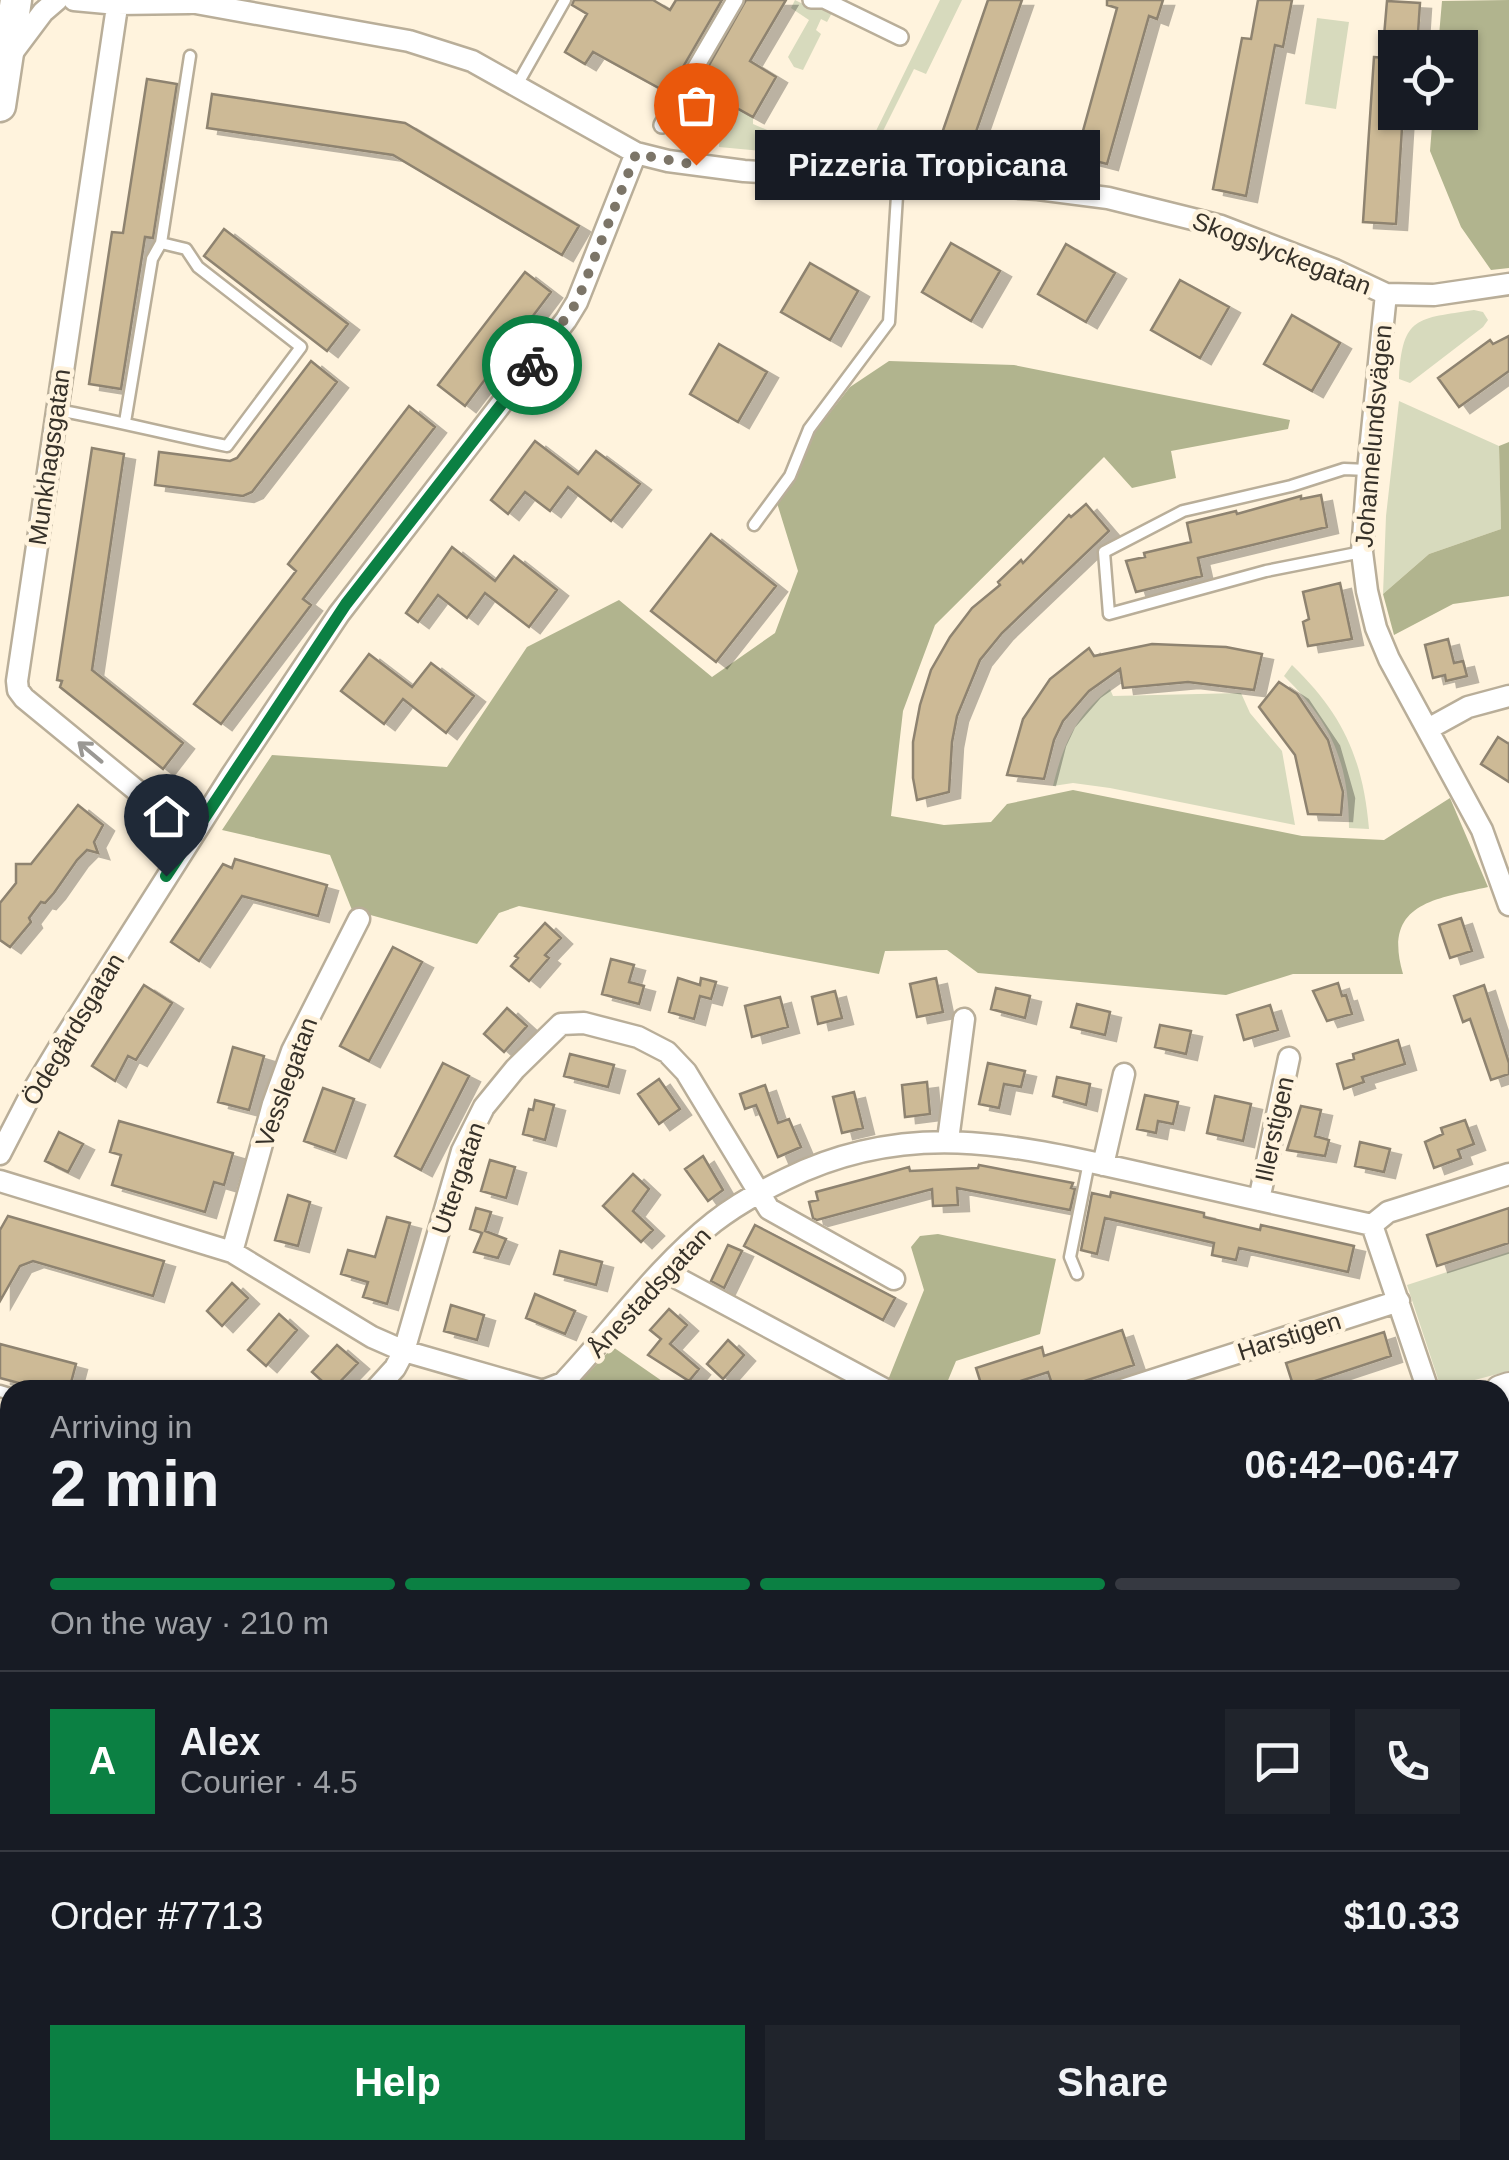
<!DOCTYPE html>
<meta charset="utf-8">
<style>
body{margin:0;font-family:Helvetica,sans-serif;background:#20242c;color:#f1f3f6;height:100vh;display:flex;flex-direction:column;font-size:38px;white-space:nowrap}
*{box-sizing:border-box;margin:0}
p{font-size:32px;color:#9ea1a6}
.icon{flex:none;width:55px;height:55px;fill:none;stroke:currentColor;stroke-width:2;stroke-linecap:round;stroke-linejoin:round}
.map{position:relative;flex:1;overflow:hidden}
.drawer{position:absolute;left:0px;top:1380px;width:1510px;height:780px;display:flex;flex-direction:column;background:#171b24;border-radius:30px 30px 0 0;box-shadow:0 2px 8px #0004}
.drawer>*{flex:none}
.controls{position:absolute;left:1378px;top:30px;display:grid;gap:20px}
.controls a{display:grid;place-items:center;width:100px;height:100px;border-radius:0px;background:#171b24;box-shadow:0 2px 8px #0004;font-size:50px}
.pin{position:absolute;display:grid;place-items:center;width:85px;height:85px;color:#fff;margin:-102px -42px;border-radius:50% 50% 50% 0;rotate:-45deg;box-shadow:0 0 10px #0007}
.pin .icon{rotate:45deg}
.courier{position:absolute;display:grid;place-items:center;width:100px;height:100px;margin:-50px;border:8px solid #0b8043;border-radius:50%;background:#fff;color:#222;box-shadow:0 2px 12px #0007}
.bubble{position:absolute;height:70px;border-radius:0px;background:#171b24;box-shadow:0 2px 8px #0004;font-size:32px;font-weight:700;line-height:70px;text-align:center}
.overview em{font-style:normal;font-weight:700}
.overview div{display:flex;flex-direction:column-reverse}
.overview{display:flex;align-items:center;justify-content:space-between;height:170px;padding:0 50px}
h1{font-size:65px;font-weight:700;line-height:75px}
.bar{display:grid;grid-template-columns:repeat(4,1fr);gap:15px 10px;align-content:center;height:120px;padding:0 50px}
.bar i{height:12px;border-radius:8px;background:#363941}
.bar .on{background:#0b8043}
.bar p{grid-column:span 4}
.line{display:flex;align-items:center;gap:25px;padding:0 50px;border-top:2px solid #363941}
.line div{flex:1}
.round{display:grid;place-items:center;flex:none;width:105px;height:105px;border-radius:0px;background:#20242c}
.action{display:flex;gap:20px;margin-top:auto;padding:20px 50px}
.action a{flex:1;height:115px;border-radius:0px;background:#0b8043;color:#fff;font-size:40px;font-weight:700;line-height:115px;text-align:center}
.action a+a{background:#20242c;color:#f1f3f6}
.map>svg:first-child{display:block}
.green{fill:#d7dabd}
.forest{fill:#b1b48e}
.building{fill:#cdba96;stroke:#8e8370;stroke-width:2.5;filter:url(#shadow)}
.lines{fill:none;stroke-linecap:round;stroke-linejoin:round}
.service-casing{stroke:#b9ae99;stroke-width:15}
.pedestrian-casing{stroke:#b9ae99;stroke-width:20}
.minor-casing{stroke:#b9ae99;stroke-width:25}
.tertiary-casing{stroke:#b9ae99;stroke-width:32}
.secondary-casing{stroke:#b9ae99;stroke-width:35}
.service{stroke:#fff;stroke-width:10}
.pedestrian{stroke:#fff;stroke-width:15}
.minor{stroke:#fff;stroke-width:20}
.tertiary{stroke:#fff;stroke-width:28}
.secondary{stroke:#fff;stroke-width:30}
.oneway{stroke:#9a9894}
.done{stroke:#7c7568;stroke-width:10;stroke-dasharray:0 18}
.route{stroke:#0b8043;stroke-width:12}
.labels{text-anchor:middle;stroke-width:9;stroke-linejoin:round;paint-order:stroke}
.street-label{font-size:25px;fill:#363129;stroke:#fff3dd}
</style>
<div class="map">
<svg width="1509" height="2160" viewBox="0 0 1509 2160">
<defs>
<filter id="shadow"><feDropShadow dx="11" dy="6" stdDeviation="0" flood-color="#0004"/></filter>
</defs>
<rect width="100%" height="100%" fill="#fff3dd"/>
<path class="green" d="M795 0 815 10 819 5 833 11 827 22 821 19 816 30 821 34 803 70 794 67 788 57 809 20 791 8Z
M940 0H962L926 74 914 69 882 133 894 141 884 161 819 156 820 141 829 134 873 137Z
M1317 18 1349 22 1336 109 1305 104Z
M724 101 753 117V124L772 132 762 151 719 147 721 115 717 113Z
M1474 310 1483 312 1488 320 1483 327 1410 383 1399 379C1402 315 1418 319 1474 310Z
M1399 401 1499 446 1501 529 1429 554 1383 594 1386 516Z
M1292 665C1343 714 1363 759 1369 829L1349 828C1349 762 1331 722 1284 676Z
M1110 689 1113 696 1241 693 1250 713 1282 751 1295 825 1110 788 1073 783 1053 786C1063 745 1076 715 1110 689Z
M1509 1252V1371L1448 1387 1439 1382 1407 1285Z"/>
<path class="forest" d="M1509 0V268L1491 270 1461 227 1430 151 1433 113 1460 112V48L1438 47 1442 1Z
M889 361 1014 365 1290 420 1288 429 1171 451 1176 478 1132 488 1104 457 935 625 903 711 891 816 944 825 991 822 1007 804 1073 790 1302 836 1384 840 1450 798 1488 887C1435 899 1382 903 1403 974H1293L1226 995 978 973 947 950 885 951 879 974 519 906 499 913 477 944 352 910 330 855 222 830 272 755 447 767 527 647 619 600 712 677 775 633 798 571 777 503 795 478 814 433 850 387Z
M1509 442V596L1453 604 1394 635 1383 594 1429 554 1501 529 1499 446Z
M938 1234 1056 1259 1040 1334 956 1361 944 1390H908L888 1380 924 1290 911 1247 920 1236Z
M613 1347 675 1390H572Z
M1500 1645 1509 1673V2053L1500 2043Z
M311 2150H885V2157L876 2160H295Z"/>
<path class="building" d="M574 0H653L670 10 676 0H722L668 93 593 52 585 64 565 52 587 14 572 5Z
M746 0H786L750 61 776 77 753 117 724 101 717 113 691 97Z
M988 0H1022L970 149 940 139Z
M1107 0H1163L1157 19 1149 16 1107 164 1076 156 1117 8 1107 5Z
M1258 0H1292L1283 47 1275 45 1246 196 1213 189 1242 38 1251 39Z
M1387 1 1420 3 1417 48H1383Z
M1374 57 1395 59V112H1403L1396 224 1363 222Z
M147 79 177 84 153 238 145 237 121 389 89 384 112 232 123 233Z
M212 94 405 123 579 226 562 255 393 155 207 128Z
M224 229 348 324 327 351 204 256Z
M951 243 1000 271 971 321 922 292Z
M1066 244 1115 273 1086 322 1038 294Z
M810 263 858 291 830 340 781 312Z
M525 272 551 292 465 406 438 385Z
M1180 280 1229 307 1200 358 1151 330Z
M1292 315 1340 343 1312 391 1264 364Z
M1509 336V371L1459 407 1438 378 1490 340 1493 344Z
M719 344 767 372 738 422 690 394Z
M311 361 337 382 252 492 243 496 155 485 159 452 230 461 237 458Z
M409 406 435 427 303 599 311 605 221 724 194 704 296 571 288 564Z
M535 441 578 474 596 451 640 484 611 521 568 487 550 511 525 492 508 514 491 500Z
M92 448 124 454 92 670 183 743 163 769 60 687 62 681 57 680Z
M1321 495 1327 527 1198 558 1202 576 1136 592 1126 561 1145 557 1144 553 1191 542 1187 523 1236 511 1237 514 1301 496V499Z
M1086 504 1109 531 1002 633 980 660 957 716 952 742 949 792 917 800 913 778V742L920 705 931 670 950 637 972 608 1000 585 998 582 1021 560 1023 563 1069 515 1071 517Z
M711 534 776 586 716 662 651 611Z
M452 547 495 581 514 556 557 590 529 627 485 593 467 618 438 595 418 622 406 613Z
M1340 583 1352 639 1308 646 1303 622 1309 619 1303 592Z
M1448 639 1454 663 1463 661 1467 676 1446 681 1445 675 1433 678 1425 645Z
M1152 644 1226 647 1262 654 1254 690 1188 682 1123 688 1120 669 1089 691 1063 721 1054 740 1044 779 1007 775 1023 719 1050 679 1089 648 1094 656Z
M369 654 412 687 431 663 474 696 446 733 403 699 384 724 341 691Z
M1279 682 1297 694 1328 740 1343 792 1341 815 1308 814 1295 755 1259 707Z
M1498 737 1509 744V782L1481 764Z
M78 805 103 825 94 842 98 853 87 850 77 860 54 893 45 903 41 902 29 918 31 922 10 947 0 940V903L16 883V864H31Z
M235 859 327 885 318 916 242 896 199 961 171 942 223 864 232 868Z
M1461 918 1472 951 1450 958 1439 925Z
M545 923 561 938 545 955 549 958 529 981 511 966 518 958 515 956Z
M393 947 422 962 369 1061 340 1046Z
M611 959 634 965 629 982 644 986 639 1004 602 994Z
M678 978 700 985 701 978 716 982 711 999 700 996 694 1019 669 1012Z
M936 978 943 1012 917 1017 910 984Z
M1338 983 1342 996 1346 995 1352 1014 1327 1021 1313 991Z
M144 985 172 1003 136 1060 128 1056 115 1081 92 1066Z
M1484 985 1509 1063V1074L1491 1080 1470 1019 1463 1022 1454 996Z
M996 988 1030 996 1025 1018 991 1009Z
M835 991 842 1018 818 1024 812 997Z
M780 997 788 1027 752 1037 745 1006Z
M1077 1004 1110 1012 1105 1035 1071 1027Z
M1270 1005 1278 1030 1244 1040 1237 1015Z
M507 1008 527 1026 504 1052 484 1034Z
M1160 1025 1191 1031 1186 1054 1155 1047Z
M1398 1040 1405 1064 1362 1077 1364 1082 1344 1089 1337 1064 1354 1059 1353 1054Z
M233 1047 264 1056 249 1110 218 1102Z
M570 1054 614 1065 608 1087 564 1076Z
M443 1063 469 1076 421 1170 395 1156Z
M988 1063 1025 1071 1021 1087 1004 1084 999 1108 979 1104Z
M1057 1077 1090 1084 1086 1105 1053 1096Z
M659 1079 680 1109 659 1124 638 1094Z
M927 1082 930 1114 905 1117 902 1085Z
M765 1085 778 1123 789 1119 801 1147 778 1157 756 1105 745 1109 740 1094Z
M323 1088 354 1099 335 1152 304 1141Z
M854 1092 863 1128 842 1133 833 1097Z
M1145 1095 1178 1102 1173 1124 1158 1121 1156 1133 1137 1129Z
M1215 1096 1251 1104 1243 1141 1207 1133Z
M535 1100 554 1105 545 1140 523 1134 529 1109 533 1110Z
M1301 1106 1321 1110 1315 1136 1329 1140 1325 1156 1287 1150Z
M1465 1120 1474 1144 1458 1150 1461 1158 1434 1168 1425 1142 1443 1134 1441 1128Z
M119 1121 233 1153 224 1185 214 1182 205 1212 112 1185 121 1155 110 1152Z
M59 1132 83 1144 68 1172 45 1161Z
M1360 1142 1390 1149 1384 1172 1355 1166Z
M703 1156 723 1190 708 1201 685 1169Z
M490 1160 515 1167 506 1198 481 1191Z
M979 1165 1073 1183 1071 1188 1075 1189 1070 1210 957 1188 958 1205 933 1206 932 1189 817 1220 813 1218 809 1202 818 1200 816 1192 909 1167 910 1171 978 1168Z
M633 1174 649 1189 633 1211 653 1230 641 1242 603 1206Z
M1111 1192 1204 1213V1217L1260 1230 1261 1225 1354 1246 1348 1272 1239 1248 1236 1260 1212 1255 1214 1243 1105 1218 1097 1254 1081 1250 1092 1193 1110 1197Z
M288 1195 310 1202 298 1246 275 1240Z
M476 1208 491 1212 485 1231 506 1239 498 1258 474 1252 482 1233 470 1229Z
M1509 1208V1243L1437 1266 1427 1235Z
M8 1216 164 1261 153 1296 33 1261 20 1266 0 1301V1230Z
M387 1217 410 1223 387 1304 363 1297 368 1282 341 1274 348 1250 375 1257Z
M755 1225 895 1298 883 1320 744 1246Z
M728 1245 742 1251 724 1288 711 1281Z
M560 1251 602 1262 596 1285 554 1274Z
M232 1283 248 1298 222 1326 207 1311Z
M535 1294 575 1311 565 1334 526 1318Z
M451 1305 484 1315 477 1340 444 1331Z
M669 1309 687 1325 670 1344 699 1369 689 1381 648 1355 661 1339 650 1330Z
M279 1314 297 1330 266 1366 248 1350Z
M1122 1330 1134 1365 1057 1390H1054L1048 1372 993 1390H983L976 1368 1042 1347 1044 1356Z
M1384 1332 1391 1356 1294 1388 1286 1363Z
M728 1340 744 1355 723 1379 707 1364Z
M0 1344 76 1364 69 1390H45L0 1378Z
M337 1345 358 1363 332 1390 312 1372Z"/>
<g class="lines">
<g class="service-casing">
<path id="service" d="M517 85 565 0
M57 410C114 420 170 435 227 446L301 347 198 267 186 249 161 243
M125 422 152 259 161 243 190 56
M754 525 790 476 809 429 889 322 898 180
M1362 552 1266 571 1109 614 1104 552 1183 511 1291 486 1344 469 1368 470
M1077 1274 1070 1257 1089 1162
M0 1391 10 1394
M0 1506 2 1485 10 1465"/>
</g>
<g class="pedestrian-casing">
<path id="pedestrian" d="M811 0H824L900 37
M662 125 735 0"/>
</g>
<g class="minor-casing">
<path id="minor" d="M74 0 117 4 189 3
M118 0 17 681 18 690 24 698 192 836
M179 0 409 41 472 61 636 153 668 161 744 171 1038 189 1108 198 1221 226 1335 270 1386 294 1434 295 1509 284
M13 52 43 12 57 0
M1386 294 1368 470 1362 552 1367 591 1376 628 1389 659 1482 830 1509 905
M1428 729 1468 707 1509 696
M948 1140 964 1019
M0 1154 31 1094 66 1036 231 776 339 614 566 320 577 302 636 153
M1103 1165 1124 1074
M0 1181 232 1252 372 1337 404 1351 540 1390
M1259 1200 1289 1058
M1372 1225 1388 1212 1509 1174
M232 1252 273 1104 292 1051 359 919
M664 1271 886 1390
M375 1390 395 1368 404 1351 462 1151 484 1107 515 1069 561 1024 584 1023 638 1037 667 1052 686 1072 769 1209 894 1279
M545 1390 563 1383C613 1330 657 1267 714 1222 736 1205 761 1191 786 1179 911 1117 1020 1146 1149 1175 1223 1192 1298 1209 1372 1225L1428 1390
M1122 1390 1399 1301
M0 1967 10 1974
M0 2010 10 2003
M1500 2143 1509 2136
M1479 2160 1492 2150"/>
</g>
<g class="tertiary-casing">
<path id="tertiary" d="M1500 1390 1509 1387"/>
</g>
<g class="secondary-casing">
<path id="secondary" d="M0 106 16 0
M0 1650 10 1649
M159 2160 160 2150"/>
</g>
<use href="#service" class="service"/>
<use href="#pedestrian" class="pedestrian"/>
<use href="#minor" class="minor"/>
<use href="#tertiary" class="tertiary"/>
<use href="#secondary" class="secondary"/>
</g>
<defs><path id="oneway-shaft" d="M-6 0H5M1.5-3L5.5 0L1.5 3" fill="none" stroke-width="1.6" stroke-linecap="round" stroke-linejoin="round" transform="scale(2.5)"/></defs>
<use class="oneway" href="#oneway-shaft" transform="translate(90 752) rotate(-140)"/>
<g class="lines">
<path class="done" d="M532 365 577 302 636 154 696 165"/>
<path class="route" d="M166 876 346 604 532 365"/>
</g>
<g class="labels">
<g class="street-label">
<text transform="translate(1282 253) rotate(21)" y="9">Skogslyckegatan</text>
<text transform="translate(1373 436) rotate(-85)" y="9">Johannelundsvägen</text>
<text transform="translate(49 457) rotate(-82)" y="9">Munkhagsgatan</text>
<text transform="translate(73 1029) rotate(-59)" y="9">Ödegårdsgatan</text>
<text transform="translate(286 1082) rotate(-70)" y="9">Vesslegatan</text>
<text transform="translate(1274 1129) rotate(-78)" y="9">Illerstigen</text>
<text transform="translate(458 1178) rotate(-71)" y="9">Uttergatan</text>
<text transform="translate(649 1292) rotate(-47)" y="9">Ånestadsgatan</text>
<text transform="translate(1289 1336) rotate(-18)" y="9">Harstigen</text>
</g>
</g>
</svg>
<div class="controls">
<a><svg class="icon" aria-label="locate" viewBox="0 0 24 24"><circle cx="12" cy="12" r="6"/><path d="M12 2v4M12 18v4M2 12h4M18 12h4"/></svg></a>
</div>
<div class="pin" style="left:696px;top:165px;background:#ea580c"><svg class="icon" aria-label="bag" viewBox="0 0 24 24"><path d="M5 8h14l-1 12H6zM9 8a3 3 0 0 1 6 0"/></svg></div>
<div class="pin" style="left:166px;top:876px;background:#1f2937"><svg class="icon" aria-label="home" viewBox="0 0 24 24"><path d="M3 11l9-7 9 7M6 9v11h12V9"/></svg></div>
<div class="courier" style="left:532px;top:365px"><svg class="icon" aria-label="bike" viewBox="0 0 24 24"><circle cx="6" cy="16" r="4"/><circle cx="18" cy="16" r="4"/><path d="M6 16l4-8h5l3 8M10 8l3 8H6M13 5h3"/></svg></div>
<div class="bubble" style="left:755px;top:130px;width:345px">Pizzeria Tropicana</div>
<section class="drawer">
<div class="overview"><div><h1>2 min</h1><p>Arriving in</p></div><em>06:42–06:47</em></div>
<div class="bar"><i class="on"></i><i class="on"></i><i class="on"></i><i></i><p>On the way · 210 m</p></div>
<div class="line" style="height:180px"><b class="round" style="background:#0b8043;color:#fff">A</b><div><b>Alex</b><p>Courier · 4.5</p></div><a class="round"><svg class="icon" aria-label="chat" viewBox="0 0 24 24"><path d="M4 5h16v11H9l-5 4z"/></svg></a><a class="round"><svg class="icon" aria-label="phone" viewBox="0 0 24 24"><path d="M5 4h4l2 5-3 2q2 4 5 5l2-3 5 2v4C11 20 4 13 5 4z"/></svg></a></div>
<div class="line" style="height:130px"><div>Order #7713</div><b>$10.33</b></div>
<div class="action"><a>Help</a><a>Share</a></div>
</section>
</div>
